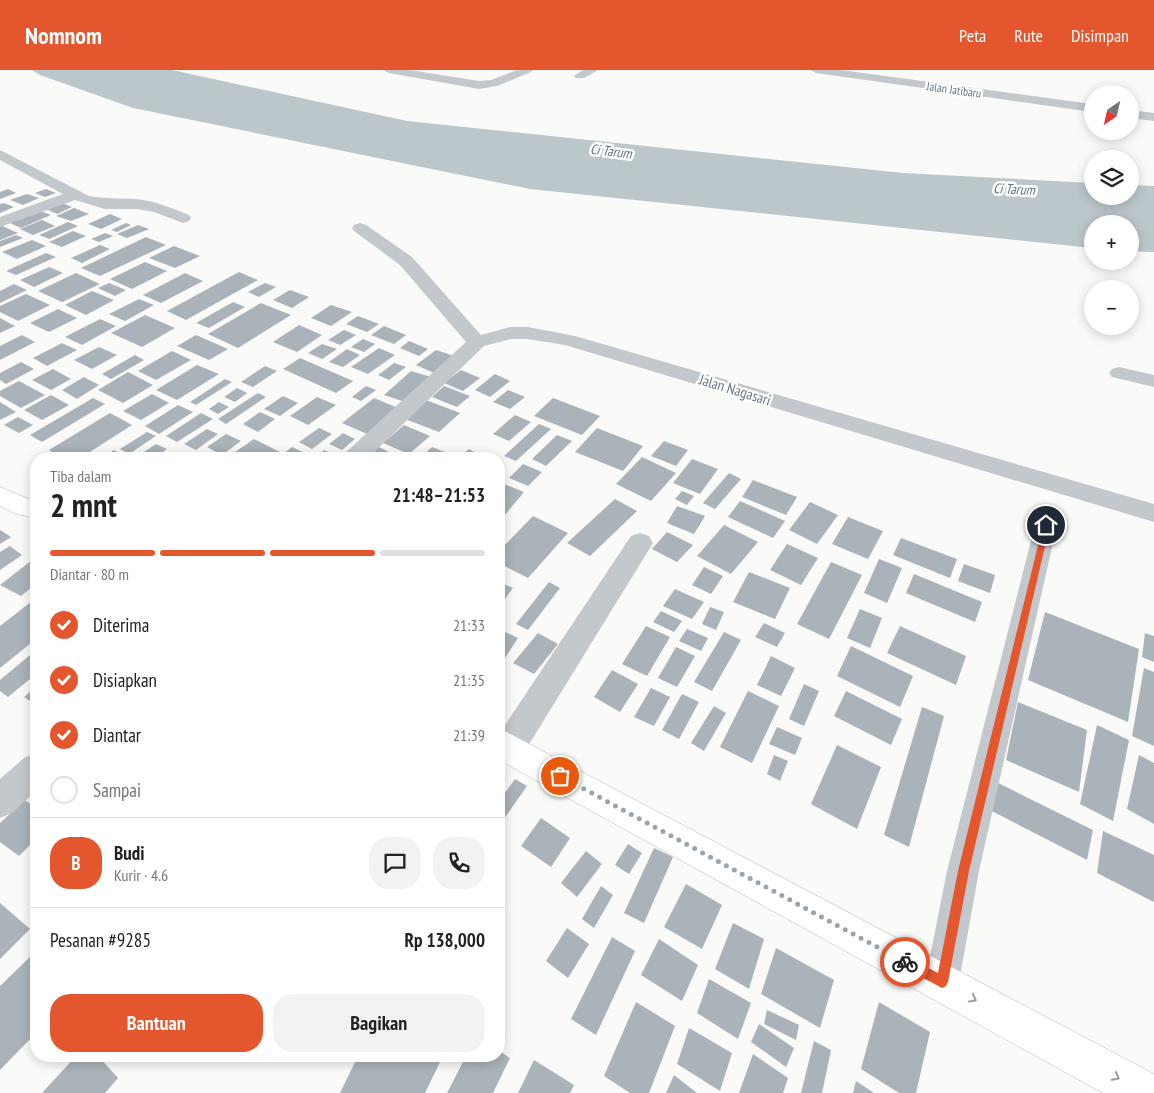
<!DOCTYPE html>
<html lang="id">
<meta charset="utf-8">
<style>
body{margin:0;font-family:"PT Sans Narrow",sans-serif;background:#f2f2f2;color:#222;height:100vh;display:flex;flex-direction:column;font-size:19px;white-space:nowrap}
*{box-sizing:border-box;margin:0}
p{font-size:16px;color:#767676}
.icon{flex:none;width:28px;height:28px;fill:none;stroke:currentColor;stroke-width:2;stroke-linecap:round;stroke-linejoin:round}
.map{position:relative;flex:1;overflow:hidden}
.details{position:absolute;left:30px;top:382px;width:475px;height:610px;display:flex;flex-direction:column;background:#fff;border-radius:20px;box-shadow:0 2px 12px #0003}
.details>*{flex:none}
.needle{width:32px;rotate:214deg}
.buttons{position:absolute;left:1084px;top:15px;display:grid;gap:10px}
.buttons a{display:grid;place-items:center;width:55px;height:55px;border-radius:50%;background:#fff;box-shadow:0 2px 12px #0003;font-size:25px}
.pin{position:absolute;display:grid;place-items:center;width:42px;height:42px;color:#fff;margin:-21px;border:2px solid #fff;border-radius:50%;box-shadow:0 1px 5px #0007}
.courier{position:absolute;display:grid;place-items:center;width:50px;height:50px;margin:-25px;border:4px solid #e4572e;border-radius:50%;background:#fff;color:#222;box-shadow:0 1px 6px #0007}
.summary em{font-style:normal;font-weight:700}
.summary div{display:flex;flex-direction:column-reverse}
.summary{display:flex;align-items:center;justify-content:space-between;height:85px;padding:0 20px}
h1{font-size:32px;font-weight:700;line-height:38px}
.bar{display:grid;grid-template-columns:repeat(4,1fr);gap:8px 5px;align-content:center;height:60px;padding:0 20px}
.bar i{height:6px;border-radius:4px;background:#e0e0e0}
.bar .active{background:#e4572e}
.bar p{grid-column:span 4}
.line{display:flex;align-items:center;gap:12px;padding:0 20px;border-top:1px solid #e0e0e0}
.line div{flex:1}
.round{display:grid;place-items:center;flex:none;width:52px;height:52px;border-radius:20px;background:#f2f2f2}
ol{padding:0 20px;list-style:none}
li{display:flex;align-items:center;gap:15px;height:55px}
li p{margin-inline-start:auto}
li .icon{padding:5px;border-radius:50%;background:#e4572e;color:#fff;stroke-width:4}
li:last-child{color:#767676}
li i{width:28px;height:28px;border:2px solid #e0e0e0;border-radius:50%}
.cta{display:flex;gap:10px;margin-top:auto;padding:10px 20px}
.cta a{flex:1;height:58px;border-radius:20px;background:#e4572e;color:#fff;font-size:20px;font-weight:700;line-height:58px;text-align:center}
.cta a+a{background:#f2f2f2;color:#222}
header{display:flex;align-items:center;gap:30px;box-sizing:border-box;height:70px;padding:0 25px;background:#e4572e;color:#fff}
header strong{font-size:24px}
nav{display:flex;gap:28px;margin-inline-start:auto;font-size:18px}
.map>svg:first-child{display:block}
.water{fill:#bbc7cb}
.building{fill:#aab3b9}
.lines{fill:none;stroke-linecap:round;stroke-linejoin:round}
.secondary-casing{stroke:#b3babf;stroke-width:1}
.service{fill:#c3c8cc;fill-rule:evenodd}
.minor{fill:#c3c8cc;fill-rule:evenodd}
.tertiary{fill:#c3c8cc;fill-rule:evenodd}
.secondary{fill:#fff;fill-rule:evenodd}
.oneway{stroke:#939fa8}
.route{fill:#e4572e}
.done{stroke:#99a4ac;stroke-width:5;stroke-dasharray:0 9}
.labels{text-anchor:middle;stroke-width:5;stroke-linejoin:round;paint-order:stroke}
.far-street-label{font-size:12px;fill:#657683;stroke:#fff}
.far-water-label{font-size:14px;font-style:italic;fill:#60757c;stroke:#fff}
.street-label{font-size:15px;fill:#657683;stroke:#fff}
</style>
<header>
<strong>Nomnom</strong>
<nav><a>Peta</a><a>Rute</a><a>Disimpan</a></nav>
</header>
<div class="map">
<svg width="1154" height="1023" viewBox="0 0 1154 1023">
<rect width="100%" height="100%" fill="#fafaf8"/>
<path class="water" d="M32 0H172L407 51 903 103 1092 113V126H1130V115L1154 116V182L1130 181V154H1092V178L530 119 133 38 40 5Z"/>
<path class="building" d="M8 119 16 123 0 129V122Z
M46 119 56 123 45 127 35 123Z
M27 124 39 128 23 135 10 130Z
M59 132 72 137 57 144 44 138Z
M4 133 14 137 0 143V134Z
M74 138 89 144 71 151 56 146Z
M40 141 51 145 21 158 10 153Z
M110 144 122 149 101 159 88 154Z
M42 150 55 156 33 165 20 159Z
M68 152 78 156 49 169 39 165Z
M126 153 131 155 117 162 111 160Z
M0 155 18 163 0 170Z
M138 155 149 159 127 168 117 164Z
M73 161 86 166 62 177 49 172Z
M105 163 113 166 99 172 91 169Z
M16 165 23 168 0 177V171Z
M146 167 166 175 100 206 81 198Z
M32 170 46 176 17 189 2 182Z
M100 175 110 179 82 193 71 188Z
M174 176 200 186 175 198 149 188Z
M46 183 56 187 16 205 6 201Z
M145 192 167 201 132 219 110 209Z
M49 197 63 203 34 217 20 210Z
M239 202 258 210 186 250 167 241Z
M76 203 100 214 62 232 38 221Z
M185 203 203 211 161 233 143 225Z
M109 213 126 220 115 226 98 218Z
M265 213 276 217 259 227 248 222Z
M14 214 27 220 0 233V221Z
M290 220 309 227 292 238 273 230Z
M92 221 114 230 86 245 65 235Z
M26 224 50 235 18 251 0 242V236Z
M139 229 154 235 125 251 109 244Z
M233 232 245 237 209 258 196 253Z
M261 233 291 245 238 278 208 264Z
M331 235 352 242 331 256 311 248Z
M58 239 77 248 49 262 30 253Z
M145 245 175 258 142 277 111 263Z
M358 246 379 254 367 262 346 254Z
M0 248 15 256 0 263Z
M100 249 116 256 82 275 65 267Z
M299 255 322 265 297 282 273 272Z
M384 256 406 265 394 274 371 265Z
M344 260 356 265 340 275 328 270Z
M22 265 35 272 0 290V276Z
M196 265 228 279 209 290 177 276Z
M363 269 375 274 364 282 351 277Z
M409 271 428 279 419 286 400 278Z
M62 273 77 280 47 296 33 288Z
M322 274 337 279 322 289 308 283Z
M99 277 117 285 92 299 74 290Z
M379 278 395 285 368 304 351 297Z
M347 279 360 285 343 297 329 292Z
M436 280 454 286 434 303 416 295Z
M172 281 191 290 156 310 138 301Z
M135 285 144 290 111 309 102 304Z
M300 288 353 311 336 323 283 299Z
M21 292 34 299 6 314 0 310V303Z
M394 293 406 297 389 310 378 305Z
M197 295 219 304 177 330 156 320Z
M265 296 277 301 253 317 241 312Z
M53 299 71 309 51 320 32 310Z
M461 300 480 308 463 321 444 313Z
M411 301 431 307 405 332 384 325Z
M128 302 153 315 123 333 98 320Z
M495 304 510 311 490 327 475 320Z
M84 307 99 315 77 329 62 320Z
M225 309 232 312 196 335 190 332Z
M19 311 45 325 21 338 0 326V321Z
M366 316 376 320 361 331 352 327Z
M444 316 470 326 457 337 432 327Z
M237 318 247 323 235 332 224 327Z
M508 320 525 327 510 339 493 332Z
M258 323 266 327 226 354 218 349Z
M152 324 169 333 141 350 123 341Z
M51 325 69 335 42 350 24 340Z
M283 326 298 333 280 346 264 339Z
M317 327 336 335 308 355 290 346Z
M93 328 105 334 42 372 30 365Z
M374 328 398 338 367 364 342 353Z
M553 328 600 346 582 365 534 346Z
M426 330 460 343 439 362 405 349Z
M0 332 16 342 0 350Z
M219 332 229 337 218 344 209 339Z
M178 335 193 342 159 364 145 356Z
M260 342 275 349 258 362 243 354Z
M110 343 132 355 79 389H63L49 380Z
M201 343 213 349 177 372 166 366Z
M515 345 531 352 509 371 493 364Z
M18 347 33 355 19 363 4 355Z
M539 354 551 359 516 391 504 386Z
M404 355 430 366 409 384 383 373Z
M319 358 332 364 312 379 299 372Z
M597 358 643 376 623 401 575 382Z
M207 359 218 364 196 380 184 374Z
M147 362 156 366 129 384 120 379Z
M343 363 355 369 342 380 329 374Z
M226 364 241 371 222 385 207 377Z
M557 365 572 371 546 396 532 389Z
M254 369 280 382 270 389H247L235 382Z
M664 371 688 380 676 396 651 386Z
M156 374 167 379 153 389H133Z
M375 375 403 389H357Z
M292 377 309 385 305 389H276Z
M432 377 450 384 444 389H419Z
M469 379 481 386 478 389H457Z
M114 380 127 388 100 389Z
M324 380 344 389H314Z
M642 387 676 403 651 431 616 414Z
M692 389 718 399 700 424 673 413Z
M523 394 542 402 528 416 509 408Z
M729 403 741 409 715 439 703 433Z
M753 410 797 427 786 445 742 427Z
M499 412 524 422 499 452Z
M682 421 694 426 687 435 675 429Z
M615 429 637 441 590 486 567 473Z
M740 431 785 451 773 468 728 447Z
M810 432 838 445 817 474 789 460Z
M677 436 705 446 694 464 667 453Z
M533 446 568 463 528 508 499 493V481Z
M848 447 883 461 868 489 832 474Z
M724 455 758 472 731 504 697 486Z
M0 460 11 467 0 474Z
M667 462 693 475 677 492 652 479Z
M901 468 957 489 950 508 893 485Z
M787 474 818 488 801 515 770 500Z
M10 476 22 485 0 500V482Z
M36 487V514L21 526 0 515Z
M879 489 902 498 887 533 864 523Z
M831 492 862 505 829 569 797 554Z
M964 494 995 505 990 523 958 511Z
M704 497 723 506 711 524 692 515Z
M749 502 790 518 775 549 733 532Z
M914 504 982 532 975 552 906 523Z
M499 512 513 518 499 537Z
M549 512 560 518 528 560 516 554Z
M675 519 704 532 692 549 663 536Z
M36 528V569L0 598V556Z
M710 537 724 542 716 560 702 554Z
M860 539 882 548 870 578 847 568Z
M661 541 682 551 674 562 653 552Z
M1045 542 1139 579 1128 652 1028 610Z
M764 553 785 563 777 577 755 567Z
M646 556 670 567 647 606 622 594Z
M900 556 966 586 956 615 887 583Z
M687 559 708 568 701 581 679 571Z
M503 561 518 568 505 588 499 586V567Z
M724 562 741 570 712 621 694 612Z
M538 563 558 574 534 604 513 593Z
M1145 563 1154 566V592L1142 587Z
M851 576 913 606 900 637 837 606Z
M676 577 695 586 677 617 658 608Z
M36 580V604L8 627 0 621V610Z
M771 586 795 598 781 626 757 615Z
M1144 598 1154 602V676L1132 666Z
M612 600 638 614 620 642 594 627Z
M804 614 819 621 804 656 789 649Z
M36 617V635L24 627Z
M651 618 670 627 654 656 634 647Z
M748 621 779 636 752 693 720 677Z
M846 621 902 649 891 675 834 646Z
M682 624 699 632 679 669 662 660Z
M1018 632 1087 660 1079 722 1006 690Z
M714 636 726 643 704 681 691 673Z
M922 637 944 646 909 777 884 765Z
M1097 655 1129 670 1113 751 1080 734Z
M777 657 802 668 795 685 769 674Z
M837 675 881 697 857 759 811 734Z
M774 685 788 691 780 711 767 704Z
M1139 685 1154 693V754L1127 739Z
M515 709 527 716 499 756V731Z
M992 710 1093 760 1087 790 984 737Z
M25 730 36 738V769L19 786 0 772V753Z
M541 748 570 768 551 797 521 776Z
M1103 761 1154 785V832L1097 803Z
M628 774 642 783 629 804 615 795Z
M654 778 673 787 644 853 624 843Z
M586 781 602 794 577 827 561 813Z
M686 814 722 835 702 879 664 857Z
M601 816 613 825 594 858 582 849Z
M0 833 30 859 0 889Z
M733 853 764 869 749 919 715 899Z
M567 858 589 874 568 908 546 891Z
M612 867 635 881 596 965 571 949Z
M659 869 698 895 682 931 641 905Z
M776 878 834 910 820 958 761 924Z
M36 881V963L0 1000V916Z
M709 909 751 933 738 969 697 943Z
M636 932 675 956 649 1023H630L604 1006Z
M879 932 930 962 916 1023H899L861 999Z
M767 940 799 955 796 970 764 954Z
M759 954 794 978 786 997 751 972Z
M689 958 732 983 720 1021 677 994Z
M814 971 831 980 822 1023H801Z
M499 981 510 988 493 1023H447L466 986H499Z
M753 984 788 1008 783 1023H739Z
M76 986H98L118 1008 105 1023H42Z
M358 986H443L425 1023H340Z
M534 990 574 1015 570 1023H518Z
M674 1005 697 1023H666Z
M856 1011 874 1023H853Z"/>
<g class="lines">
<g class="secondary-casing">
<path id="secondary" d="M0 417 29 429 36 430V448L16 444 0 436Z
M499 658 1154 1004V1023H1103L499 690Z"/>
</g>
<path class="service" d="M1046 447 1054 449 1057 455 979 801 959 912 954 924 942 929 930 924 925 912 947 801 1035 455 1038 449Z"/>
<path class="minor" d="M383 0H410L479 11 491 10 517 0H533L531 2 497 16 479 19 389 3Z
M583 0H598L584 8H576L574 6Z
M810 0H841L1092 34V42L816 3Z
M1130 40 1154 43V51L1130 48Z
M0 80 89 126C105 129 120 128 136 129 155 131 172 138 189 145L191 148 189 151 183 153 154 142 137 139H105L75 130 0 157V147L63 124 0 90Z
M360 153 366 155 412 187 481 265 510 257H528L575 266 1154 434V452L565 275 528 269H511L484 276 367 389H341L345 383 466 272 400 195 354 161 352 158 354 155Z
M1119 297 1154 305V317L1112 307 1109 303 1112 299Z
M640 463 649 466 653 473 520 689 508 693 499 690V664L631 466Z"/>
<path class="tertiary" d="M36 683V721L12 743 0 748V709L24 688Z"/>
<use href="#secondary" class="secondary"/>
</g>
<defs><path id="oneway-chevron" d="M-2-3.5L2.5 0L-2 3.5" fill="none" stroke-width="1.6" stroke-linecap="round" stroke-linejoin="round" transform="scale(1.25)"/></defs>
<g class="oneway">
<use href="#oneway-chevron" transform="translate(973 929) rotate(29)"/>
<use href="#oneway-chevron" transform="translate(1116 1007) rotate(27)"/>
</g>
<path class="route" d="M1046 452 1050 455 969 801 948 912 946 916 942 918 901 896 899 892 901 888 905 886 938 903 958 801 1043 455Z"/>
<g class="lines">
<path class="done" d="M560 706 905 892"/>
</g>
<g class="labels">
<g class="far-street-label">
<text transform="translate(954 20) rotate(8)" y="4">Jalan Jatibaru</text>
</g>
<g class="far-water-label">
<text transform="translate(611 81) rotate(7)" y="5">Ci Tarum</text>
<text transform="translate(1014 119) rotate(3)" y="5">Ci Tarum</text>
</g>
<g class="street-label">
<text transform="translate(735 320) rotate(17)" y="5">Jalan Nagasari</text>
</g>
</g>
</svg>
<div class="buttons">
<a><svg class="needle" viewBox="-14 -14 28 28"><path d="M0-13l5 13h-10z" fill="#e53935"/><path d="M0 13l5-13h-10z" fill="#767676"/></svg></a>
<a><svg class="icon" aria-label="layers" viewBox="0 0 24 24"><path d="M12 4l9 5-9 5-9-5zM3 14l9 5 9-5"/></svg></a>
<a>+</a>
<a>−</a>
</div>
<div class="pin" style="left:560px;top:706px;background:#ea580c"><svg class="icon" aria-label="bag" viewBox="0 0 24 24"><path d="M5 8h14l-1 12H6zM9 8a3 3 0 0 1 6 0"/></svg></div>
<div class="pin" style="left:1046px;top:455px;background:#1f2937"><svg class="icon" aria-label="home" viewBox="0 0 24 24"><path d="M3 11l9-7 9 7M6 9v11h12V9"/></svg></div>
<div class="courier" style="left:905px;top:892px"><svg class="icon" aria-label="bike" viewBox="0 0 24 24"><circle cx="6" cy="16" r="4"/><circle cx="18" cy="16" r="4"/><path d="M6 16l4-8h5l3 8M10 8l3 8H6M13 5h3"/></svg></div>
<section class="details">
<div class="summary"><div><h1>2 mnt</h1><p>Tiba dalam</p></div><em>21:48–21:53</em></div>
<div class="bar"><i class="active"></i><i class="active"></i><i class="active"></i><i></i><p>Diantar · 80 m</p></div>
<ol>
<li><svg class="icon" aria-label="check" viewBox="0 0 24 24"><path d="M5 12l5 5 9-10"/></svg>Diterima<p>21:33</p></li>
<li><svg class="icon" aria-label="check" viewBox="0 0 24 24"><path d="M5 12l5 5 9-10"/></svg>Disiapkan<p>21:35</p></li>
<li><svg class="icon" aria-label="check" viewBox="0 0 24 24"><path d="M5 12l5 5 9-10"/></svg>Diantar<p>21:39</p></li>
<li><i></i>Sampai</li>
</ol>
<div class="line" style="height:90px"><b class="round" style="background:#e4572e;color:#fff">B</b><div><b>Budi</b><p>Kurir · 4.6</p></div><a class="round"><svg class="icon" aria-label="chat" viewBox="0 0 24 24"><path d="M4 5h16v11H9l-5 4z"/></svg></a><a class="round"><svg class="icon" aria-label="phone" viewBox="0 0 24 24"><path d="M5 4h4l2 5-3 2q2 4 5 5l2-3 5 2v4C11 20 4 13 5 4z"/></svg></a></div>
<div class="line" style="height:65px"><div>Pesanan #9285</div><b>Rp 138,000</b></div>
<div class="cta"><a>Bantuan</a><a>Bagikan</a></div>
</section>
</div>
